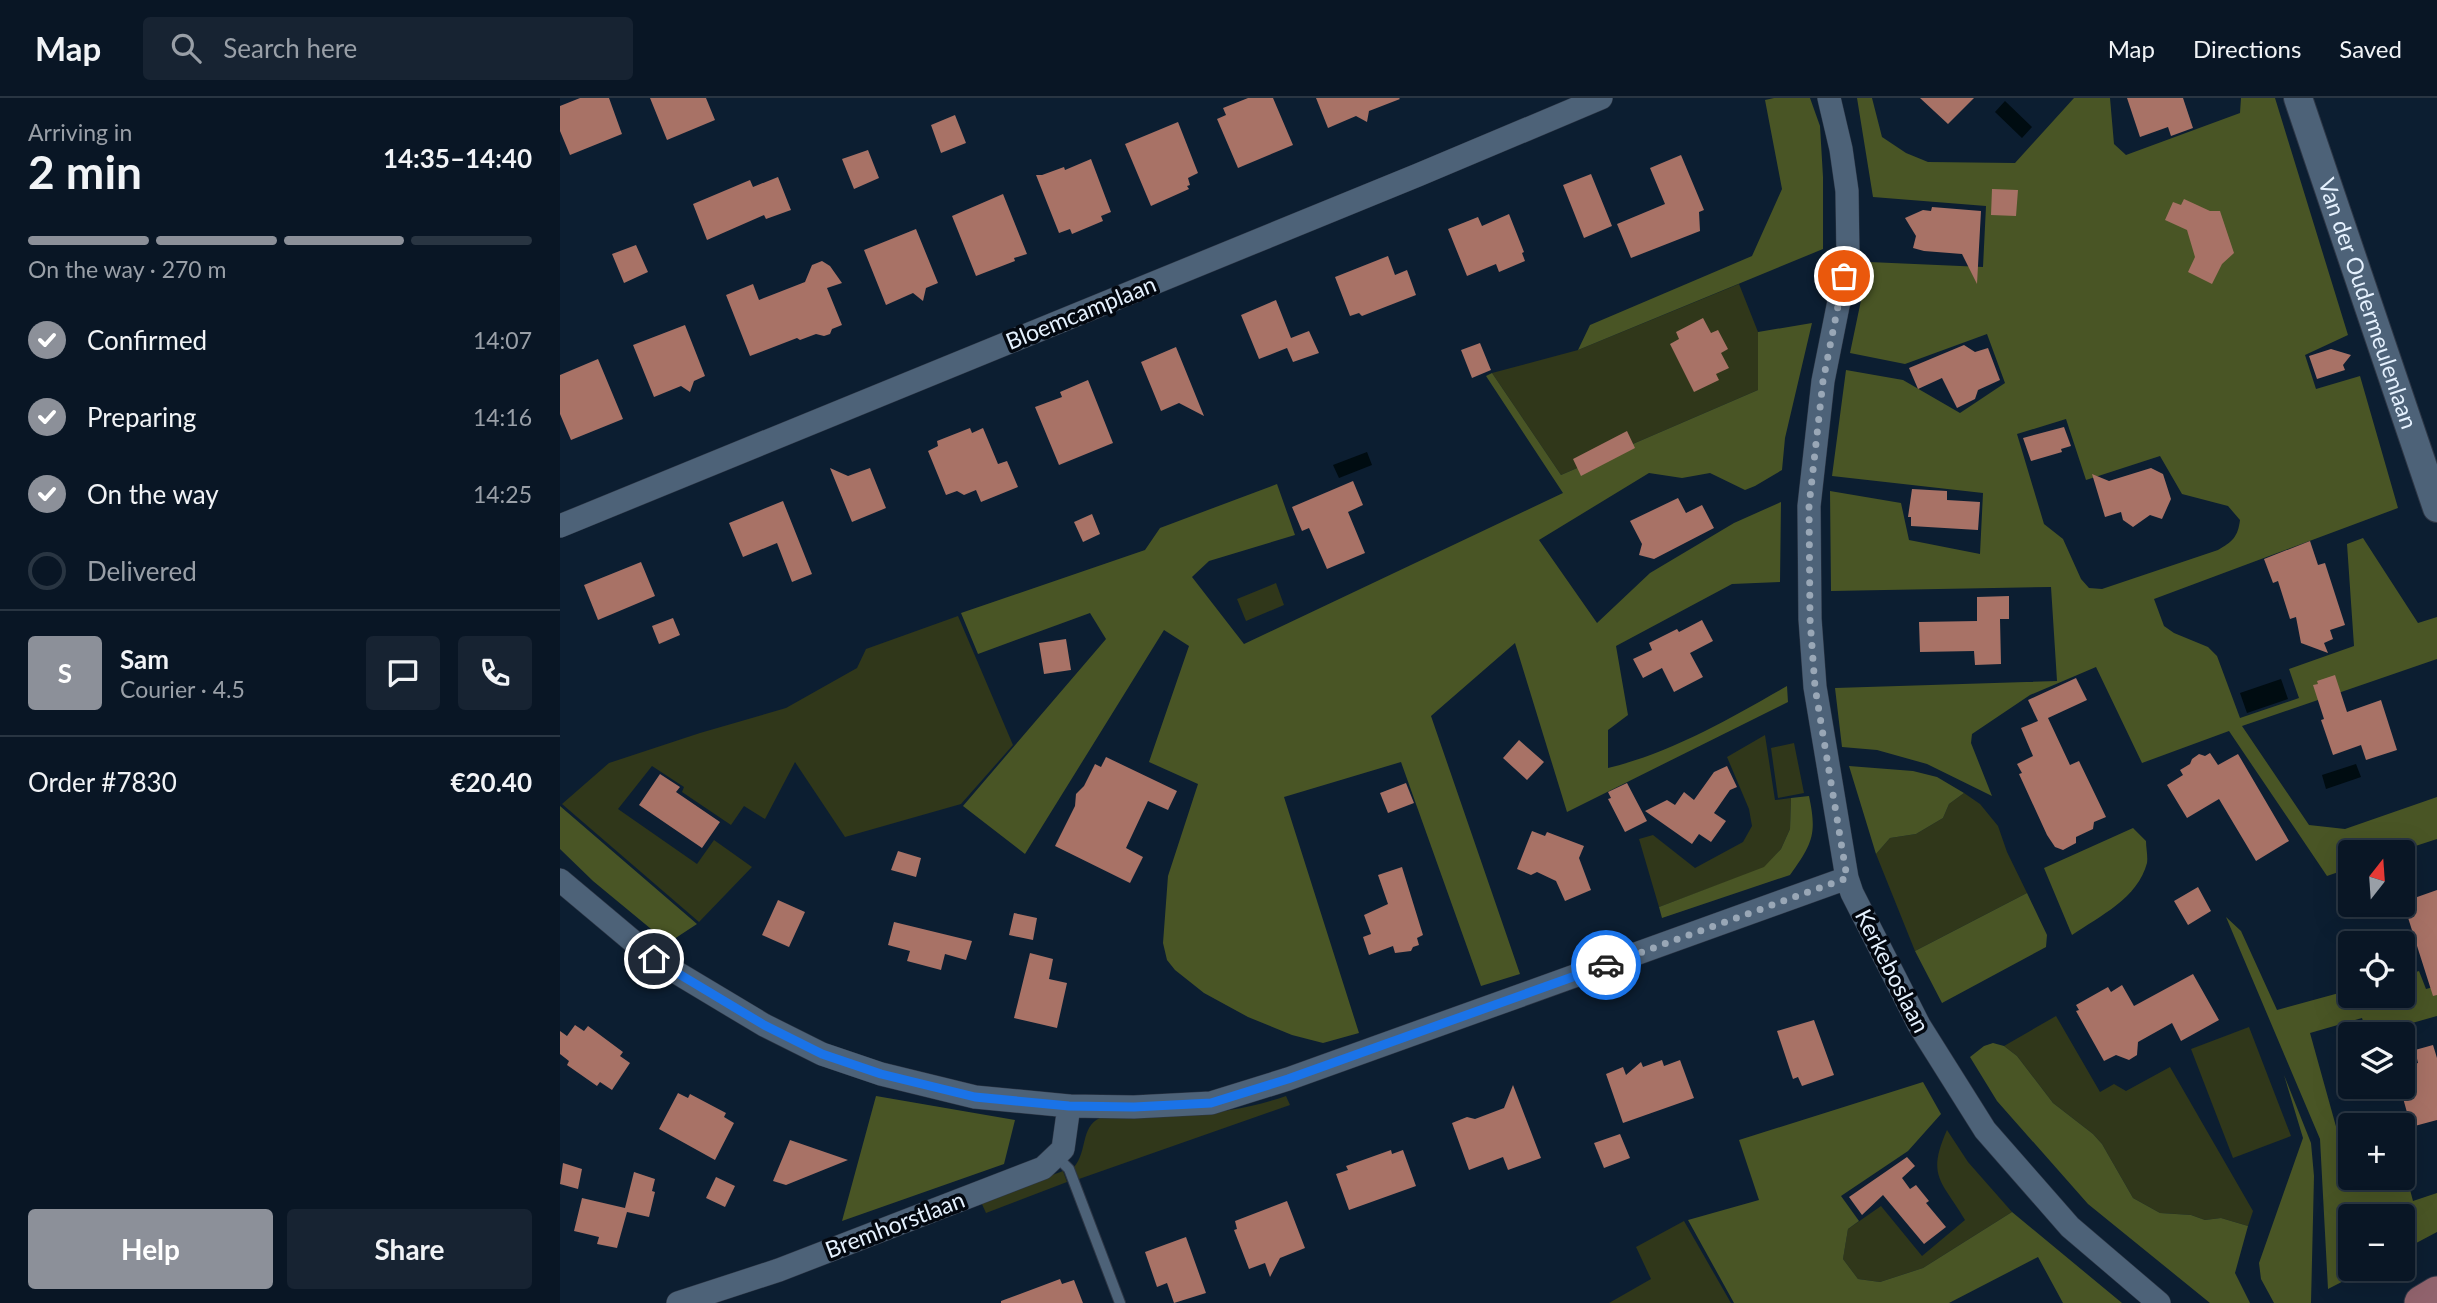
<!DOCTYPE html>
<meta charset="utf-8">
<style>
body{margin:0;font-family:Lato,sans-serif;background:#172332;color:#f1f3f6;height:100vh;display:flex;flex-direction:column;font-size:26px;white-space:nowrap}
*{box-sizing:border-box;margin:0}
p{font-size:23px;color:#999fa7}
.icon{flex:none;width:38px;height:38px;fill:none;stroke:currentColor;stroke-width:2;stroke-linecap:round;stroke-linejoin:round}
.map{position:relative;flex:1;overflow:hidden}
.panel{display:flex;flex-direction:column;background:#091625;width:560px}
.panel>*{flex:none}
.needle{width:46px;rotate:17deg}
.buttons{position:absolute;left:1778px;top:742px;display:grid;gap:14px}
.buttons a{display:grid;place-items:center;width:77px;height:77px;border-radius:7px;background:#091625;box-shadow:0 7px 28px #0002,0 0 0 2px #293542;font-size:35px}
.pin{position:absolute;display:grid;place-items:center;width:60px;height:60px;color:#fff;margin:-30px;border:4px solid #fff;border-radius:50%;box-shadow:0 2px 7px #0007}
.courier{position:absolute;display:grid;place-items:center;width:70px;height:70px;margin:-35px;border:5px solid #1a73e8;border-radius:50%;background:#fff;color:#222;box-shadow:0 2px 9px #0007}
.headline em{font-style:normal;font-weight:700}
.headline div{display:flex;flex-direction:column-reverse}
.headline{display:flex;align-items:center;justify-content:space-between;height:119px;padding:0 28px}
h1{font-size:46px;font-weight:700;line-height:52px}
.bar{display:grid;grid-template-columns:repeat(4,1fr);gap:10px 7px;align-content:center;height:84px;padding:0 28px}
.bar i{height:9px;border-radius:5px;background:#293542}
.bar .current{background:#8c9099}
.bar p{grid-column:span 4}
.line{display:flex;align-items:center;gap:18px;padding:0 28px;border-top:2px solid #293542}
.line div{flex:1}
.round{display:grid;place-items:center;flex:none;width:74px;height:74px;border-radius:7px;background:#172332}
ol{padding:0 28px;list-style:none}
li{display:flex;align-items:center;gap:21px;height:77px}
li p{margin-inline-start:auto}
li .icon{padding:7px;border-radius:50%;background:#8c9099;color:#fff;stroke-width:4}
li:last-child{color:#999fa7}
li i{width:38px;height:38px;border:4px solid #293542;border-radius:50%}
.cta{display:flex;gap:14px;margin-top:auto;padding:14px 28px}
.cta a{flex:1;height:80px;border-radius:7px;background:#8c9099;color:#fff;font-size:28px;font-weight:700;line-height:80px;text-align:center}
.cta a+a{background:#172332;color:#f1f3f6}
header{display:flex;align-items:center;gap:42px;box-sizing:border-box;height:98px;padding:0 35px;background:#091625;border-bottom:2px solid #293542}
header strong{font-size:33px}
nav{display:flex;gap:38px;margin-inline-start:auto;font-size:24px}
.search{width:490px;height:63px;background:#172332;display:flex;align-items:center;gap:18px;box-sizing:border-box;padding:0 24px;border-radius:7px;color:#999fa7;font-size:26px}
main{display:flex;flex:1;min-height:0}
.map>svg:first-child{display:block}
.green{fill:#30371a}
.forest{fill:#495525;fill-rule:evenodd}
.water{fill:#000c11}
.building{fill:#a87266}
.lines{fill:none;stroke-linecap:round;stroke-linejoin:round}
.service-casing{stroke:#2e3746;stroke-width:12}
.minor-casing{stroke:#2e3746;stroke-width:24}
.tertiary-casing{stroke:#2e3746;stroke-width:30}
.primary-casing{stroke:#2e3746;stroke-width:37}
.service{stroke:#4d6278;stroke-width:10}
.minor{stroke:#4d6278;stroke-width:23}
.tertiary{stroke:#4d6278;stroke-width:28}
.primary{stroke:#91636d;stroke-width:35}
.done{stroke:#99a7b6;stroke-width:7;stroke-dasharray:0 12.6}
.route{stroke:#1a73e8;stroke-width:9}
.labels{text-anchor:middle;stroke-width:7;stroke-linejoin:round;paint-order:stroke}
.street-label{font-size:23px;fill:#e5f1fe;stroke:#030810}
</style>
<header>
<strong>Map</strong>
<div class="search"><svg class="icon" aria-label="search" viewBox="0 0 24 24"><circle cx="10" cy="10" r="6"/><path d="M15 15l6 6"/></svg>Search here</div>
<nav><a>Map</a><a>Directions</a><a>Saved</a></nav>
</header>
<main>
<section class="panel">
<div class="headline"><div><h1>2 min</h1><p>Arriving in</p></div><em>14:35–14:40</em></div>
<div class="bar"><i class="current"></i><i class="current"></i><i class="current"></i><i></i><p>On the way · 270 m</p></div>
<ol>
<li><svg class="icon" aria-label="check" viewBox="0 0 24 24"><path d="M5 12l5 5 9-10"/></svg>Confirmed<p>14:07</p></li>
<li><svg class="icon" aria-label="check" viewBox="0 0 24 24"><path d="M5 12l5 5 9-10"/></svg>Preparing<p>14:16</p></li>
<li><svg class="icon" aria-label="check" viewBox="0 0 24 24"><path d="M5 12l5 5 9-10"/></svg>On the way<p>14:25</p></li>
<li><i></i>Delivered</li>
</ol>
<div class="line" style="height:126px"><b class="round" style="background:#8c9099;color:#fff">S</b><div><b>Sam</b><p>Courier · 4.5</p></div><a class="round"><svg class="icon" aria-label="chat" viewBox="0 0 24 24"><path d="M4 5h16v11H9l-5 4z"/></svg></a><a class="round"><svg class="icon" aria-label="phone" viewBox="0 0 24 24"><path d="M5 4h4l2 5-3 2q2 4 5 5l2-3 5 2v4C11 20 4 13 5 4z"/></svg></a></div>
<div class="line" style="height:91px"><div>Order #7830</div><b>€20.40</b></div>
<div class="cta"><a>Help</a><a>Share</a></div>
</section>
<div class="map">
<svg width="1877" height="1205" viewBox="0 0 1877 1205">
<rect width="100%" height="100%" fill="#0c1e31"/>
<path class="green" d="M1179 186 1198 234V292L1001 377 932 275 1018 252Z
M716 485 724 507 686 523 677 501Z
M398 518 453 647 401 706 285 739 235 664 205 721 184 708 171 727 122 694 124 689 92 668 58 711 137 766 154 742 192 769 139 824 2 706 49 665 140 635 226 610 297 570 306 551Z
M1205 637 1215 702 1231 700 1230 731 1221 751 1204 770 1099 809 1079 741 1093 737 1135 770 1183 744 1192 728 1189 711 1167 659Z
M1234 645 1244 695 1218 700 1211 650Z
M1404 695 1420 706 1438 728 1447 754 1467 795 1355 853 1316 756 1330 740 1356 736 1383 720 1389 706Z
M1496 918 1540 994 1554 986 1566 993 1610 969 1693 1113 1688 1128 1661 1120 1645 1122 1631 1117 1600 1115 1573 1100 1542 1046 1533 1036 1493 1005 1457 958 1444 948Z
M1689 929 1731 1038 1673 1060 1631 951Z
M726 998 730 1007 519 1081 514 1069C528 1053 520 1029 540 1020 604 1019 665 1019 726 998Z
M1387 1032 1408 1064 1452 1114 1363 1170 1320 1184 1298 1181 1283 1161 1288 1131 1321 1108 1362 1158 1405 1122C1382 1083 1366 1079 1387 1032Z
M503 1073 507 1084 426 1115 421 1104Z
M1124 1123 1171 1205H1049L1091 1181 1076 1149Z"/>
<path class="forest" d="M1214 0H1250L1260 28 1263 79V151L1018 252 1030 227 1192 158 1222 91 1205 2Z
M1297 0H1312L1322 39 1346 55 1368 64 1455 65 1514 0H1550L1554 46 1566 57 1680 15 1681 0H1715L1788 237 1745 257 1756 291 1800 278 1838 410 1594 501 1604 528 1614 535 1648 549 1657 558 1680 620 1739 600 1729 571 1794 548 1787 446 1803 440 1858 525 1877 519V561L1682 628 1749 727 1785 731 1877 699V741L1837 754H1790V770L1767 778 1669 633 1582 665 1536 569 1470 597 1412 636 1411 645 1432 698 1367 666 1317 652 1282 649 1275 590 1497 583 1491 489 1271 493 1270 393 1341 405 1349 442 1420 456 1423 395 1272 378 1286 272 1343 282 1400 315 1445 285 1427 236 1345 266 1290 255 1309 164 1423 169 1426 108 1313 99ZM1506 321 1526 382 1600 358 1622 396 1668 408 1680 422C1678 439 1672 444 1658 452L1542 491 1529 490 1521 481 1503 441 1484 426 1457 336Z
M1252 225 1225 340 1222 372 1195 388 1185 392 1150 375 1122 380 1089 375 979 442 1037 525 1090 475 1174 425 1221 404 1220 484 1172 486 1056 548 1068 617 1048 632V670C1111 655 1171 620 1227 588L1228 604 1007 714 955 545 871 618 960 876 921 888 841 664 724 699 799 935 763 945 732 937 688 919 644 895 615 872 607 862 603 845 608 778 638 686 589 664 629 548 604 532 465 756 403 708 546 541 530 515 418 556 401 515 585 452 600 430 717 386 735 437 649 463 632 479 684 546 1003 395 926 278 932 275 1001 377 1198 292V234Z
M1289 668 1353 673 1377 679 1404 695 1389 706 1383 720 1356 736 1330 740 1316 756Z
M1249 698C1257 736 1253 745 1230 777L1102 820 1099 809 1204 769 1221 751 1230 731 1231 700Z
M0 704V708L137 826 108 845 33 783 0 751Z
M1573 730 1586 743C1586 750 1588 758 1587 765 1578 800 1540 818 1512 837L1484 770Z
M1467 795 1487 837 1486 849 1382 905 1355 853Z
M1666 819 1681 833 1717 912 1790 892V898H1843V878L1859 873 1866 891 1877 888V918L1813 936H1807L1802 920 1750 935 1787 1068H1790V1080H1843V1065L1853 1103 1877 1095V1134L1843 1152V1118H1790V1171H1807L1768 1191 1760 1041Z
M1433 945 1444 948 1457 958 1493 1005 1533 1036 1542 1046 1573 1100 1600 1115 1631 1117 1645 1122 1661 1120 1688 1128 1675 1175 1690 1205H1650L1528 1106 1437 1003 1410 959 1424 948Z
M1724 977 1751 1045 1754 1078 1751 1205H1714L1701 1181 1699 1165 1743 1040Z
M1363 984 1381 1016 1348 1053 1281 1098 1299 1123 1288 1131 1283 1161 1298 1181 1320 1184 1363 1170 1452 1114 1562 1205H1503L1478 1159 1389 1205H1174L1128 1122 1199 1102 1179 1042Z
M316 998 455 1022 444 1066 282 1123Z"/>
<path class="water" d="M1445 3 1472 29 1462 40 1435 14Z
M807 354 812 367 779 380 773 367Z
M1721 581 1728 601 1687 615 1680 595Z
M1796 666 1801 679 1766 691 1762 677Z"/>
<path class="building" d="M20 0H49L62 36 10 57 0 33V8Z
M90 0H146L155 22 107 42Z
M688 0H713L733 47 678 70 657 21 666 17 663 10Z
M756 0H839L840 1 809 13 807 24 796 18 768 30Z
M1360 0H1414L1388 26Z
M1567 0H1623L1633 30 1611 38 1608 29 1580 39Z
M395 17 406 45 381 55 371 27Z
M618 24 638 75 628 80 630 87 627 88 629 91 591 108 565 46Z
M308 52 319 80 294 91 282 61Z
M1121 57 1144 112 1139 114 1140 133 1071 160 1057 126 1105 106 1090 70Z
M531 61 551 114 541 118 543 123 512 136 510 131 499 135 476 77H482L504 69 505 72Z
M1031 76 1052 128 1024 140 1003 87Z
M218 79 231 112 206 121 204 117 147 142 133 106 190 82 193 89Z
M1432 91 1458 92 1456 118 1431 117Z
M443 96 467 156 454 160 455 163 416 178 392 118Z
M1624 101 1650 113H1660L1674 155 1662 166 1652 186 1628 174 1635 159 1627 132 1605 122 1613 104 1621 107Z
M1372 109 1421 113 1417 186 1402 156 1364 153 1353 150 1356 138 1345 120 1363 112 1371 113Z
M949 116 964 154 962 155 965 163 939 174 936 166 907 178 888 131 918 119 922 128Z
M356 131 378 185 366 190 363 203 353 195 326 207 304 152Z
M76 147 88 174 64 185 52 156Z
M828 158 835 177 847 172 856 197 802 218 799 215 790 218 775 179Z
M262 163 270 168 282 185 267 190 282 227 272 231 270 236 264 238 256 236 240 242 237 240 190 258 166 197 193 186 199 202 245 184 252 167Z
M716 202 731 240 749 233 759 255 733 264 727 250 699 261 681 217Z
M1143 220 1151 235 1158 232 1168 251 1161 255 1169 270 1156 276 1159 282 1134 294 1110 246 1119 241 1116 234Z
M125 227 145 278 134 283 130 294 121 288 94 299 73 247Z
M920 245 931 272 912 280 901 252Z
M1404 247 1415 254 1428 250 1440 282 1418 292 1415 301 1397 310 1382 280 1358 291 1349 270Z
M616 249 644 318 619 305 601 313 599 308 581 264Z
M1771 251 1791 257 1783 267 1785 272 1757 281 1749 258Z
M38 261 63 321 11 342 0 316V277Z
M528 282 553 345 499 367 475 309 502 299 500 294Z
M1504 329 1511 348 1501 351 1502 354 1471 363 1463 340Z
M410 330 412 335 423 330 438 366 447 363 458 389 421 404 416 392 404 397 397 393 386 397 368 353 378 348 377 343Z
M1067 333 1075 350 1021 378 1013 361Z
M270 370 288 378 310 370 326 410 292 424Z
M1591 370 1603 376 1611 401 1602 421 1590 417 1573 429 1563 422 1561 414 1545 419 1532 376 1549 383Z
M793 383 803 407 788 414 805 455 767 471 749 430 742 433 732 409Z
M1352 391 1387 393V402L1420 404 1418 432 1351 428V419H1348Z
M1118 400 1126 415 1142 407 1154 430 1094 461 1079 457 1082 446 1070 423Z
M223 403 252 476 232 484 217 445 183 459 169 425Z
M532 416 540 436 523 444 514 424Z
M1750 443 1758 467 1765 465 1785 527 1770 532 1773 541 1764 545 1768 555 1741 545 1736 519 1730 521 1718 483 1713 485 1704 461Z
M81 464 95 498 38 522 24 487Z
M1449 498V521H1440L1441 566 1415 567 1414 553 1360 554 1359 524 1417 523V499Z
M113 520 120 537 99 546 92 528Z
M1142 522 1153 543 1130 555 1143 579 1114 594 1102 570 1083 580 1073 561 1092 552 1089 545 1117 531 1119 534Z
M506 541 511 572 484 576 479 545Z
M1775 577 1787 614 1821 602 1837 652 1806 662 1801 647 1773 657 1761 622 1764 621 1753 587 1758 586 1757 583Z
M1516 580 1527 602 1488 620 1510 667 1519 663 1546 719 1534 724 1533 731 1516 739V745L1503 752 1495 749 1487 737 1459 676 1462 675 1457 666 1473 658 1461 630 1478 623 1468 602Z
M959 642 984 664 967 682 943 660Z
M1650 655 1658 667 1678 656 1729 743 1696 763 1659 701 1627 720 1607 687 1623 677 1620 672 1630 666 1632 661 1639 656 1645 658Z
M546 659 617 693 608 712 588 703 566 750 583 759 570 785 495 748 515 708 516 696 524 688 535 666 541 669Z
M1167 668 1177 689 1170 692 1154 715 1166 723 1151 744 1139 736 1132 746 1085 713 1107 702 1115 707 1124 694 1134 702 1154 674Z
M100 676 120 689 116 694 160 724 142 750 79 707Z
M846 685 854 705 828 715 820 695Z
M1067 685 1087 723 1065 734 1048 701 1051 700 1048 694Z
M972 733 985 738 987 734 1024 748 1019 760 1031 792 1005 803 996 783 977 774 971 777 957 771Z
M338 753 361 760 356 779 331 772Z
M842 769 863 837 857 840 859 847 853 849 851 853 835 855 833 848 809 857 803 839 811 836 804 817 828 806 818 777Z
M1638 789 1651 813 1628 827 1614 803Z
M1877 792V897L1873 898 1843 804Z
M218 802 245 814 229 849 202 837Z
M454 815 477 820 473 842 449 837Z
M334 824 412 843 406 862 385 856 381 872 347 863 350 853 328 847Z
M470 855 493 861 489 881 507 885 497 930 454 920Z
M1633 876 1659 922 1621 943 1612 925 1578 944 1577 957 1569 962 1556 957 1544 963 1516 913 1519 912 1516 907 1548 889 1551 894 1562 887 1574 908Z
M1254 922 1274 977 1242 988 1238 979 1233 981 1217 933Z
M15 927 24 933 28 928 63 954 60 958 70 965 52 992 40 984 37 988 7 967 9 963 0 956V933L7 938Z
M1873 947 1877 960V1022L1851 1029 1840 989H1843V969L1858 965 1855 952Z
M1102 962 1104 968 1120 962 1134 1000 1063 1025 1046 976 1063 969 1066 977 1081 964 1083 969Z
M953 987 981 1060 948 1072 943 1059 909 1072 892 1025 907 1019 915 1021 944 1010Z
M118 995 128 1000 130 996 166 1015 164 1019 174 1025 155 1062 99 1031Z
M1060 1036 1070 1060 1044 1070 1034 1045Z
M230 1042 288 1062 226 1087 213 1083Z
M831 1052 832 1056 843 1052 856 1088 789 1112 776 1076 788 1072 786 1068Z
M1347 1059 1355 1068 1342 1080 1350 1091 1356 1087 1369 1103 1366 1105 1386 1129 1364 1146 1323 1097 1302 1117 1289 1099Z
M3 1065 22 1071 18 1091 0 1086Z
M74 1074 95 1081 92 1093 95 1094 89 1119 67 1114 57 1150 37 1146 39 1139 14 1133 22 1100 65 1110Z
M156 1079 175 1088 165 1109 146 1100Z
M727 1103 745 1150 720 1160 710 1179 705 1165 689 1171 674 1132 677 1131 675 1123Z
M626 1139 646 1195 614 1205 607 1185 597 1189 585 1154Z
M500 1181 502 1186 514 1182 523 1205H441V1203Z"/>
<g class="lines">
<g class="service-casing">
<path id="service" d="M496 1058 509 1071 560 1205"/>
</g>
<g class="minor-casing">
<path id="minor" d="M1269 0 1281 51 1287 93 1288 158 1263 283 1249 408 1250 521 1255 589 1287 780 1292 795 1359 927 1425 1032 1510 1129 1599 1205
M0 428 858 77 1041 0
M0 782 94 861 204 927 262 956 321 976 415 999 509 1008 574 1009 651 1005 728 981 1287 780
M118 1205 219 1172 483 1070 503 1051 509 1008"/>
</g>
<g class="tertiary-casing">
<g id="tertiary">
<path id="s1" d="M1738 0 1877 410"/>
</g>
</g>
<g class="primary-casing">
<path id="primary" d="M1862 1205 1877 1196"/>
</g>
<use href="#service" class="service"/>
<use href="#minor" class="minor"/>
<use href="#tertiary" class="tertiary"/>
<use href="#primary" class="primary"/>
</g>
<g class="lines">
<path class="done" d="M1046 867 1287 780 1255 589 1250 521 1249 408 1263 283 1284 178"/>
<path class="route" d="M94 861 204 927 262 956 321 976 415 999 509 1008 574 1009 651 1005 728 981 1046 867"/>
</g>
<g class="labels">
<g class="street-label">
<text dy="8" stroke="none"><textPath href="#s1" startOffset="217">Van der Oudermeulenlaan</textPath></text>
<text transform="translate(521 215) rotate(-22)" y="8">Bloemcamplaan</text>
<text transform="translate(1332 873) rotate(63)" y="8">Kerkeboslaan</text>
<text transform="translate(335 1127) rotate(-21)" y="8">Bremhorstlaan</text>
</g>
</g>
</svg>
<div class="buttons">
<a><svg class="needle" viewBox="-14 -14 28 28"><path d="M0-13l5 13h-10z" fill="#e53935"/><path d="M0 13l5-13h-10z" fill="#999fa7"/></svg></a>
<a><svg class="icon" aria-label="locate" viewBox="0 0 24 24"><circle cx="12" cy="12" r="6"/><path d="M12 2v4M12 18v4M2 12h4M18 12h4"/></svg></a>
<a><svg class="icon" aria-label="layers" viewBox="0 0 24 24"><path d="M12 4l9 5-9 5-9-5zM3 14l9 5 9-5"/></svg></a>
<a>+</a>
<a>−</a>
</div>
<div class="pin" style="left:1284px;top:178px;background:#ea580c"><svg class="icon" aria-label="bag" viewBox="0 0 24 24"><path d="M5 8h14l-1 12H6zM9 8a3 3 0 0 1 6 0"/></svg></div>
<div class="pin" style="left:94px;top:861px;background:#1f2937"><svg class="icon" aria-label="home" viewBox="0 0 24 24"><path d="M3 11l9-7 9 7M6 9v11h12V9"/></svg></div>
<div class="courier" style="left:1046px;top:867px"><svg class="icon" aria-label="car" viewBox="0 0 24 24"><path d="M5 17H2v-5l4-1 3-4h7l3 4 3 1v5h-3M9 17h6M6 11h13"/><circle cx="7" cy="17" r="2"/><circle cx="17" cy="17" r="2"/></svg></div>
</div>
</main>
